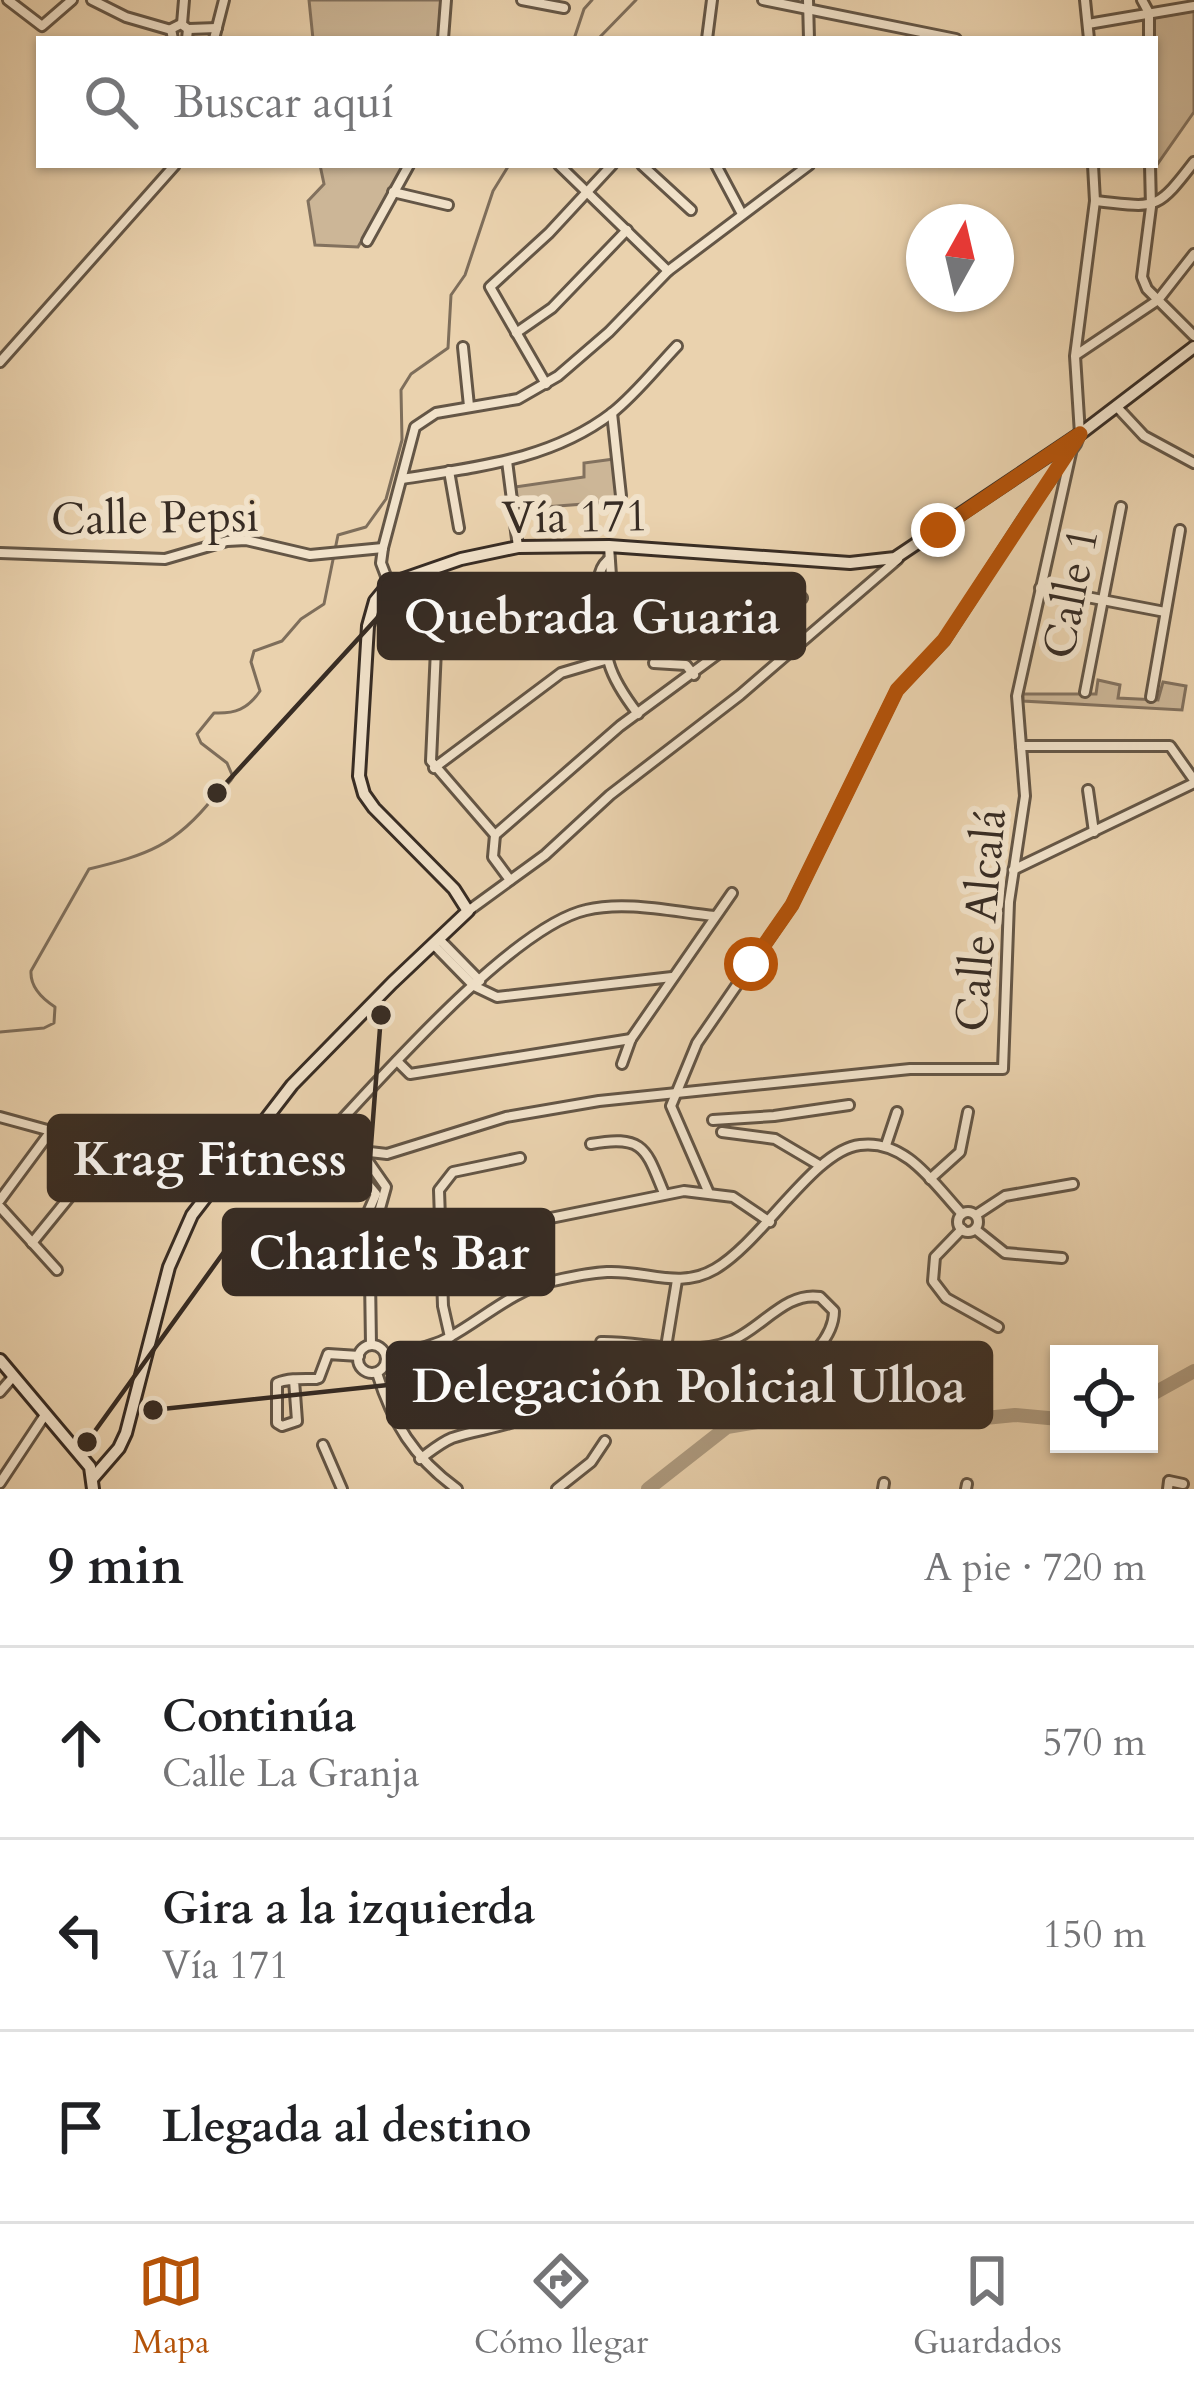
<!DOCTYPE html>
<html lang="es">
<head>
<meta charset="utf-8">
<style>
  body { margin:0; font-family:Cardo,serif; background:#f2f2f2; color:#202124 }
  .controls { position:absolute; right:36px; bottom:36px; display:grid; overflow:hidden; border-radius:0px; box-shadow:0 3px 9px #0004 }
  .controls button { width:108px; height:108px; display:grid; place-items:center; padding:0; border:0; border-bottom:3px solid #e0e0e0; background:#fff; color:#202124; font:60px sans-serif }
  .compass { position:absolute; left:906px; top:204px; width:108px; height:108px; border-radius:50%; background:#fff; box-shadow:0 3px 9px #0004; rotate:8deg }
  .stop { position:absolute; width:36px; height:36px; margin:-27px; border:9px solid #b45309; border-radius:50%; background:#fff }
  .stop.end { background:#b45309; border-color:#fff; box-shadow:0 3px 12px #0008 }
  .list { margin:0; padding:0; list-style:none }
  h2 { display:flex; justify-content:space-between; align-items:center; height:156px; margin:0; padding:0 48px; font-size:51px }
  h2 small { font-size:39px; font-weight:400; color:#757577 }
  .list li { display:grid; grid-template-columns:78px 1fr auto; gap:36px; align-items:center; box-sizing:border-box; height:192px; padding:0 48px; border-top:3px solid #e0e0e0 }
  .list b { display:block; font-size:45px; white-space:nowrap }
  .list p { margin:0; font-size:39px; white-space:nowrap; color:#757577 }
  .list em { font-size:39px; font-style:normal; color:#757577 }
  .icon { flex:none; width:66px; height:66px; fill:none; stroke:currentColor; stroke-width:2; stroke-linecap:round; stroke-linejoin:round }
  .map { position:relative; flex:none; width:1194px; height:1489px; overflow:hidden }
  .search { position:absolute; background:#fff; box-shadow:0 3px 9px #0004; left:36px; right:36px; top:36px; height:132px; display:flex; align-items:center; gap:30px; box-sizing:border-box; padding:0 42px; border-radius:0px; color:#757577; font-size:45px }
  .sheet { height:732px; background:#fff }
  nav { display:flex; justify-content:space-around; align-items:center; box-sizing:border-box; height:168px; border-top:3px solid #e0e0e0; background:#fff; font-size:33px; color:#757577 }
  nav a { display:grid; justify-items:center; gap:6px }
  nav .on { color:#b45309 }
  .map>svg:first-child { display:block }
  .green { fill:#ccb697; stroke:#82715e; stroke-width:3 }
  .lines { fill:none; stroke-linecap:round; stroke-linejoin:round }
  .stream { stroke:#7e6e5b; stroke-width:3 }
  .river { stroke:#ad9a7f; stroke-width:14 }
  .minor-casing { stroke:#645646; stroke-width:14 }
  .secondary-casing { stroke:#372c24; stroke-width:16 }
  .minor { stroke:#f1e2ca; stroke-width:8 }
  .secondary { stroke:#f1e2ca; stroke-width:10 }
  .route { stroke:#b45309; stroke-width:15 }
  .labels { text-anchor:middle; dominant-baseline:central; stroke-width:12; stroke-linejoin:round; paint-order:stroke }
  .street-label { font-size:45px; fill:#372c24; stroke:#f1e2ca }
  .leader { fill:none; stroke:#372c24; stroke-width:4.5 }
  .callout-dot { fill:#372c24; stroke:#f1e2ca; stroke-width:4.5 }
  .callout { fill:#372c24; stroke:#372c24; stroke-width:4.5 }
  .callout-label { font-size:48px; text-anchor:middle; font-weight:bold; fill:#fff }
</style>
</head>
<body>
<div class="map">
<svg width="1194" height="1489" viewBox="0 0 1194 1489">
  <rect width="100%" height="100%" fill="#ead2ae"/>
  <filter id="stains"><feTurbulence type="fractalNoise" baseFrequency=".00167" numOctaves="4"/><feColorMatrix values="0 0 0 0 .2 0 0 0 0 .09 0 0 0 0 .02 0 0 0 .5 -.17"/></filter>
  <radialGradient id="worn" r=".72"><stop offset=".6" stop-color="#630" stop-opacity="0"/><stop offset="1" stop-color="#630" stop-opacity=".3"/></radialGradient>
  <g class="green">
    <path d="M309 0H441L438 39H313Z"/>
    <path d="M1194 11V112L1154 169 1153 18Z"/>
    <path d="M320 165H405L358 247 315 245 308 201 324 184Z"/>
    <path d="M614 459 617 498 610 499V502L518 509 515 487 584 477V463Z"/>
    <path d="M1098 680 1120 685 1118 698 1158 700 1163 682 1186 686 1182 710 1023 701V694H1096Z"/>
  </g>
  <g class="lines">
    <g class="stream">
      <path d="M574 39 584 9 592 0"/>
      <path d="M598 39 636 0"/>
      <path d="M0 1032 44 1028 54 1023 55 1007C41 998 30 987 31 971L89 869C147 855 176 845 213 798 220 790 228 786 233 777L227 763 201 743 197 734 214 713C235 714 248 709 260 691L251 662 254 651 282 641 301 619 324 604 338 535 366 527 386 499 402 440 401 390 411 374 448 348 451 295 465 275 493 191 509 165"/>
    </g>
    <g class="river">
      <path d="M1149 1396 1194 1371"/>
      <path d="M648 1489 727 1427 776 1419 821 1389 846 1386 896 1391 930 1410 965 1420 1015 1415 1059 1419"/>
    </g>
    <defs>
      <g id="minor">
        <path d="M8 0 42 26 72 0"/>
        <path d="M92 0 126 17 171 30"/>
        <path d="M522 0 564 8"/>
        <path d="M763 0 956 39"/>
        <path d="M808 0 809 39"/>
        <path d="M1085 0 1089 39"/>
        <path d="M1142 0 1149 13V39"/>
        <path d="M182 24 184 0"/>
        <path d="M1088 24 1194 6"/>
        <path d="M189 29 217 28"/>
        <path d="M173 39 171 29 181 24 188 29 187 39"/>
        <path d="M214 39 224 0"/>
        <path d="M443 39 446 0"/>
        <path d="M707 39 712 0"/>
        <path d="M559 165 668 271"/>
        <path d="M642 165 691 210"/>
        <path d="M716 165 742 214"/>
        <path d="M1150 165 1151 207 1142 277 1147 289 1194 336"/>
        <path d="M393 192 448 205"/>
        <path d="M1095 201C1156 207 1155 213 1194 162"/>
        <path d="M367 241 409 165"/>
        <path d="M516 333 552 308 627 230"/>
        <path d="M463 347 469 406"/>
        <path d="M1076 355 1158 300 1194 254"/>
        <path d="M0 362 175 165"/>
        <path d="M546 384 490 287 549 233 612 165"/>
        <path d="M1117 407 1144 436 1194 463"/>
        <path d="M612 413 621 496"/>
        <path d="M507 461 518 547"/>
        <path d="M449 471 459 528"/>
        <path d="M402 479C476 467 551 460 612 413 636 394 656 368 677 346"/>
        <path d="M0 553 165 559 227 541 246 540 310 555 383 548"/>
        <path d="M608 560C597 570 596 587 605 598 605 654 602 667 638 714"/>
        <path d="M389 584 381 563 383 548 415 427 436 413 518 399 558 376 609 332 668 271 809 165"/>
        <path d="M1040 588 1165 612"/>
        <path d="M648 595 792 603 802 598"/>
        <path d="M605 598 612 591 609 546"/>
        <path d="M567 601C528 640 469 620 436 649L431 761 495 835 620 726 753 628 763 618 764 601"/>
        <path d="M654 663 686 665 694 675"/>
        <path d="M1085 692 1121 507"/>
        <path d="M1151 697 1180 530"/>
        <path d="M1021 746H1170L1194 780"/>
        <path d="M434 768 561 673 605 660"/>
        <path d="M1088 790 1094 832"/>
        <path d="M495 835 493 857 510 880"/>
        <path d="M1013 870 1194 783"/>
        <path d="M468 911 545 855 610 795 740 695 898 559"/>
        <path d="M439 939 480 981"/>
        <path d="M433 944 474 986 497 997 672 977"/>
        <path d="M397 1061 410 1074 631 1039"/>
        <path d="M622 1064 631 1039 732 893"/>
        <path d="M0 1117 51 1131 79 1176 80 1184 32 1243"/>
        <path d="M713 1120 774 1116 849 1105"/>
        <path d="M335 1127C387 1071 515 926 586 910 626 900 674 912 715 916"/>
        <path d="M258 1129 301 1144 387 1154 506 1117 599 1101 910 1069H1003L1009 902 1025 796 1017 696 1071 453"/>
        <path d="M722 1132 775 1139 819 1165"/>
        <path d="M591 1144C645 1134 646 1150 664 1193"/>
        <path d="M886 1145 897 1112"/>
        <path d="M341 1152 376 1194 369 1210 371 1345"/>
        <path d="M363 1154 386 1187 374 1230"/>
        <path d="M930 1179 960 1152 968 1112"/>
        <path d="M708 1191 671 1106 697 1043 792 905 897 690 944 641 1029 510 1076 444 1080 434 1075 356 1095 201 1093 165"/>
        <path d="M0 1200 51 1131"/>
        <path d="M0 1207 57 1270"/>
        <circle cx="968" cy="1222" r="10"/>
        <path d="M976 1215 1005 1196 1073 1184"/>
        <path d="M962 1229 935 1257 933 1281 946 1298 998 1327"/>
        <path d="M975 1229 1005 1253 1062 1258"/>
        <path d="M442 1240 684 1191 733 1197 770 1222"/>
        <path d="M450 1337 443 1306 439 1190 453 1172 520 1158"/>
        <path d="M601 1342C642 1341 691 1358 731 1341 761 1329 786 1291 820 1297L834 1311C834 1342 800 1366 777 1385"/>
        <circle cx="372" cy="1359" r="14"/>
        <path d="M666 1347 677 1280"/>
        <path d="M387 1357C406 1351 430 1348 448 1338 483 1319 513 1290 553 1281 570 1277 590 1273 607 1272 646 1270 679 1290 715 1269 763 1241 814 1150 860 1145 906 1139 934 1184 962 1214"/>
        <path d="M377 1373C392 1422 414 1458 457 1489"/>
        <path d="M294 1380 297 1421 282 1426 277 1423V1383C289 1378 303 1379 316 1379L319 1378 328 1354 359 1356"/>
        <path d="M0 1392 13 1377"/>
        <path d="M474 1402 481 1430"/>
        <path d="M323 1445 342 1489"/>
        <path d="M420 1459C431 1451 440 1443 452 1438 497 1422 565 1428 537 1360"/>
        <path d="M0 1483 45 1415"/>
        <path d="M557 1489 591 1462 605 1441"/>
        <path d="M883 1489 884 1483"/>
        <path d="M966 1489 967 1484"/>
        <path d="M1168 1489 1169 1481 1183 1484"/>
      </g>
      <g id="secondary">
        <path d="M0 1360 90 1467 93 1489"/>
        <path d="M93 1478 119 1448 126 1433 169 1267 192 1215 292 1085 392 983 468 911 454 889 374 808 364 794 359 776 368 626 375 601 389 584 461 559 518 547 609 546 850 563 895 558 1080 434 1194 347"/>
      </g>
    </defs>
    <use href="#minor" class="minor-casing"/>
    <use href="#secondary" class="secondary-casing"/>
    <use href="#minor" class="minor"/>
    <use href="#secondary" class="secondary"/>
  </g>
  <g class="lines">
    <path class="route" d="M751 964 792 905 897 690 944 640 1080 434 938 530"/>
  </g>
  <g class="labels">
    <g class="street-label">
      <text transform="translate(575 517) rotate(-1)">Vía 171</text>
      <text transform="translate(155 518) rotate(-1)">Calle Pepsi</text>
      <text transform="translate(1071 593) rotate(-79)">Calle 1</text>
      <text transform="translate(981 920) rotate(-85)">Calle Alcalá</text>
    </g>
  </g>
  <path class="leader" d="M217 793L379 616M381 1015L370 1158M87 1442L224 1252M153 1410L388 1385"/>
  <g class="callout-dot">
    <circle cx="217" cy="793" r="12"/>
    <circle cx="381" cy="1015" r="12"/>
    <circle cx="87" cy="1442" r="12"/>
    <circle cx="153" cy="1410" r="12"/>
  </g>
  <g class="callout">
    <rect x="379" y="574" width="425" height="84" rx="12"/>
    <rect x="49" y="1116" width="321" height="84" rx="12"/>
    <rect x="224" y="1210" width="329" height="84" rx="12"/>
    <rect x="388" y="1343" width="603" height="84" rx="12"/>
  </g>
  <g class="callout-label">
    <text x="592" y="633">Quebrada Guaria</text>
    <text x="210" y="1175">Krag Fitness</text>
    <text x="389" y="1269">Charlie's Bar</text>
    <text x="689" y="1402">Delegación Policial Ulloa</text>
  </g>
  <rect width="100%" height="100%" filter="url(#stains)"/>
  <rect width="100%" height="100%" fill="url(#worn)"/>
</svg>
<div class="controls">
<button><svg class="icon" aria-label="locate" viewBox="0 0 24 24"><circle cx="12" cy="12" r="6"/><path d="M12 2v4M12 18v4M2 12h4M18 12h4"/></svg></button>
</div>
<svg class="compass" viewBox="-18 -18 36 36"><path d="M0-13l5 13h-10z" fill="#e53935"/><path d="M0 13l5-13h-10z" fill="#757577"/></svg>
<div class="stop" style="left:751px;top:964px"></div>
<div class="stop end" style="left:938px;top:530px"></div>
<div class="search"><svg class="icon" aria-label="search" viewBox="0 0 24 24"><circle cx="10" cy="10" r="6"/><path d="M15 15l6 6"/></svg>Buscar aquí</div>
</div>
<section class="sheet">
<h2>9 min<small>A pie · 720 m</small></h2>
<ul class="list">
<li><svg class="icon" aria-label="ahead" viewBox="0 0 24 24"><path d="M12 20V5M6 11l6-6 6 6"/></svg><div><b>Continúa</b><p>Calle La Granja</p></div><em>570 m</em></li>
<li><svg class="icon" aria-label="left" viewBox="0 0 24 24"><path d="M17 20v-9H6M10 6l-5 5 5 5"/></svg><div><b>Gira a la izquierda</b><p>Vía 171</p></div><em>150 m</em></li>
<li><svg class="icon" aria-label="arrive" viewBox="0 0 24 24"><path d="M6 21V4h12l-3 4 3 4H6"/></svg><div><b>Llegada al destino</b></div></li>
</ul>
</section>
<nav>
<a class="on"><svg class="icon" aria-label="map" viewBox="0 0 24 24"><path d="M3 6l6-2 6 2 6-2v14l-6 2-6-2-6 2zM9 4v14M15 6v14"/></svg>Mapa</a>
<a><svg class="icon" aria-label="directions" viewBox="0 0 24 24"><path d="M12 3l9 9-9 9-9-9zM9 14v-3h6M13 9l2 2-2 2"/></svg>Cómo llegar</a>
<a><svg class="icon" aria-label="saved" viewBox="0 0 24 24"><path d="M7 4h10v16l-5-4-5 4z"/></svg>Guardados</a>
</nav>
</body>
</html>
